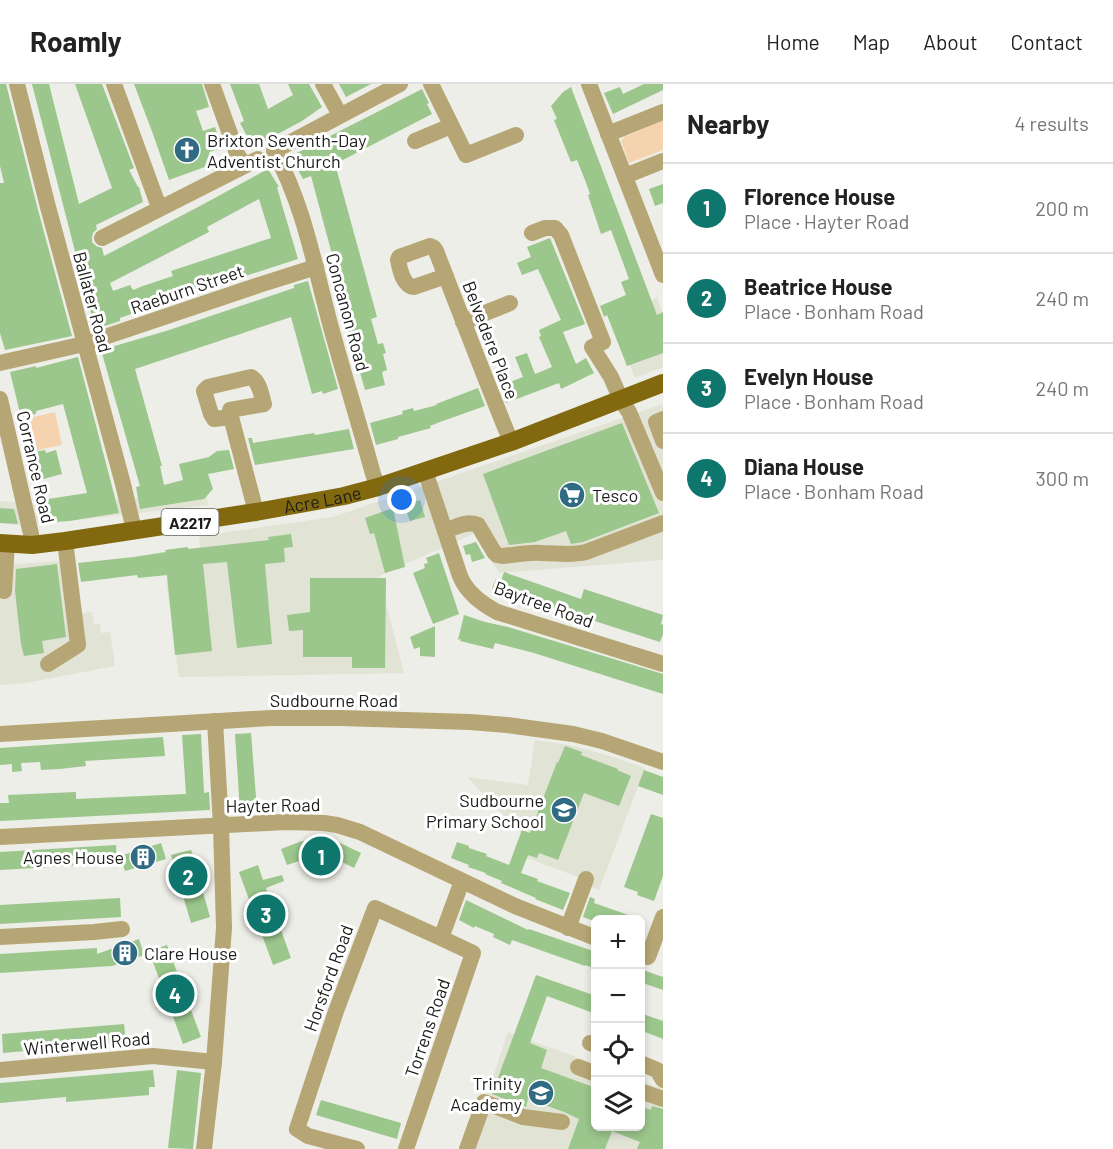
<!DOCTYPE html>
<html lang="en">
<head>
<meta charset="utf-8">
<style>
  body { margin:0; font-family:Barlow,sans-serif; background:#f2f2f2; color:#222 }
  .controls { position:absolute; right:18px; bottom:18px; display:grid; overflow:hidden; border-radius:9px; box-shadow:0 3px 9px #0003 }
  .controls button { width:54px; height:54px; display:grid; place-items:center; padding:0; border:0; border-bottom:2px solid #e0e0e0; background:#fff; color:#222; font:30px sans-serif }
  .you { position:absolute; left:402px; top:416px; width:21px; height:21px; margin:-15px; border:4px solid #fff; border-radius:50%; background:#1a73e8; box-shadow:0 0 0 9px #1a73e833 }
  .badge { display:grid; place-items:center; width:39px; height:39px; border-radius:50%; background:#0f766e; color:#fff; font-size:20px; font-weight:700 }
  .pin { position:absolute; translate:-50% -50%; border:3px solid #fff; box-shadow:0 2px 6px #0006 }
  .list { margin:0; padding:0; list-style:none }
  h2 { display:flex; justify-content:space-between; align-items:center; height:78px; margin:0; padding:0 24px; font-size:26px }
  h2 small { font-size:20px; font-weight:400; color:#767676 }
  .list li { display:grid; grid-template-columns:39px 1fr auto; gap:18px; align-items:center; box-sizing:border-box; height:90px; padding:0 24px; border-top:2px solid #e0e0e0 }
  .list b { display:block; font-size:22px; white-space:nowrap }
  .list p { margin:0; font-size:20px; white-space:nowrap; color:#767676 }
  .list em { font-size:20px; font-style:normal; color:#767676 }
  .icon { flex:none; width:33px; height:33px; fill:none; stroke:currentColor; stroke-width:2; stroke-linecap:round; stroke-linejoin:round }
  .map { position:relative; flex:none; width:663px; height:1065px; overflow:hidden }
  header { display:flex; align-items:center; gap:36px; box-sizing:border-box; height:84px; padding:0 30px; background:#fff; border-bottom:2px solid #e0e0e0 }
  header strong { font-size:28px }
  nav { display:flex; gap:33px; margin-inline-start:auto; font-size:21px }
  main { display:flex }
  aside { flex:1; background:#fff }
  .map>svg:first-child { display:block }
  .built { fill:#e1e3d5 }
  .green { fill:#f5d3ae }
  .building { fill:#9bc68c; fill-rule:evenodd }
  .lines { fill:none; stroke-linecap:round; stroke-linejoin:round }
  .minor { stroke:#b6a675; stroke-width:16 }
  .major { stroke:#82690f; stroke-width:18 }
  .labels { text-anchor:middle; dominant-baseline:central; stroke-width:6; stroke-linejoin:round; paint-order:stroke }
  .shield { fill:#fff; stroke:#60615f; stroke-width:1.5 }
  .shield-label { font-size:16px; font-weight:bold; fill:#1c1d1a }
  .poi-label { font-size:18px; fill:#1c1d1a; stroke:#fff; text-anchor:start }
  .street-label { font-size:18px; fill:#1c1d1a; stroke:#fff }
</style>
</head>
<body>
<header>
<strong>Roamly</strong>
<nav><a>Home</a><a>Map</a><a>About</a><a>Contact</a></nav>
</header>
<main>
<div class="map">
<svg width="663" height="1065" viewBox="0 0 663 1065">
  <rect width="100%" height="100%" fill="#edeee7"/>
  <g class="built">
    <path d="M657 213 663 230V283L635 294 610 226 603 221 618 215 624 231Z"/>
    <path d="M663 320V476L499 489 475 449 379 492 404 589 179 593 166 496 203 491 199 452 333 433Z"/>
    <path d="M206 404 208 421 69 437 18 441 0 439V417L49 421 138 414Z"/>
    <path d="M72 476 82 529 92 528 94 540H100L101 549 110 548 115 582 26 599 0 601V478L17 480Z"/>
    <path d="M535 656 575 662 613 673 645 684 599 806 589 802 581 794 513 769 521 749 467 693 528 701Z"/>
    <path d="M508 948 595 980 596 1042H640L641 997 663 1005V1065H464L486 1014Z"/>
  </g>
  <g class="green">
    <path d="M663 36V66L629 79 621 57 624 53Z"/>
    <path d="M55 328 62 361 28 368 21 336Z"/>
  </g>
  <g class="building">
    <path d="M0 0H6L38 126 72 252 5 266 0 249V99H4L0 82Z"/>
    <path d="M32 0H49L79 120 112 104 75 0H102L134 84 129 86 138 103H139L143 118 96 141 97 145 93 149 92 153V158L96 162 102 164 104 172 200 122 268 85 279 103H277L282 121 298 175 150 223 120 234V237L95 245ZM259 115 271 154 171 187 173 192 143 202 133 206 130 201 113 207 110 199 209 148 207 143Z"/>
    <path d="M134 0H202L209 23 196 27 203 47 215 43 222 64 209 68 213 80 169 96 153 50Z"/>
    <path d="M230 0H259L268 25 293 11 288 0H309L322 23 302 37 253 63 240 39 244 37Z"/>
    <path d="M339 0H371L346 13Z"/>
    <path d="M644 0H663V6L613 30 604 9 620 3 623 10Z"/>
    <path d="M571 3 657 231 663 228V269L627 282 607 231 604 233 600 222 626 211 621 198 629 195 611 146 601 150 588 111 590 110 585 96 577 76 571 78 554 36 557 35 551 22 563 8Z"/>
    <path d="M422 5 429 19 427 20 432 30 335 80 377 233 371 235 378 260 383 259 386 269 383 270 387 286 382 288 385 301 365 306 348 246 352 245 311 92 303 95 298 86 296 87 289 73Z"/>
    <path d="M663 100V119L655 122 649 105Z"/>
    <path d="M550 154 585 240 563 248 576 280 586 274 594 289 561 305 559 299 506 319 500 302 523 293 515 273 527 269 535 290 552 283 539 253 541 252 539 246 561 236 538 185 522 191 517 179 531 173 527 163Z"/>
    <path d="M308 197 338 305 323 310 322 307 312 310 291 233 135 285 162 382H160L164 401 183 396 179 380 209 373 217 367 229 366 234 385 208 390 213 405 204 415 140 425 136 403 140 402 101 266 166 247 294 204V201Z"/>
    <path d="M78 273 119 429 69 437 40 439 35 417 87 409 63 320 36 327V330L21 333 10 288 36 282V284Z"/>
    <path d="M478 304 485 322 440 338 430 342 431 344 398 353V355L376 361 370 339 403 330 402 327 413 324 414 327 437 321 436 320Z"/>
    <path d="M622 339 659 429 583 458 571 460 566 447 535 458 509 461 483 390Z"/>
    <path d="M349 345 354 365 255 381 248 354H252L253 359 314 349 315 351Z"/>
    <path d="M45 366 46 369 56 366 62 390 36 397 30 369Z"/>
    <path d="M420 416 425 433 410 437 404 421Z"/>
    <path d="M0 424 14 425 18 440 0 439Z"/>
    <path d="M393 424 405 483 385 489 374 449 370 450 365 434Z"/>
    <path d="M291 450 293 463 284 464 285 478 265 480 272 560 237 564 227 478 203 480 212 567 175 571 167 491 138 494 137 491 81 498 78 479 134 473 166 468 165 466 188 463V465L269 456 268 453Z"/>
    <path d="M476 458 485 474 472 478 470 470 466 471 463 462Z"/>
    <path d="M439 469 459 530 433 540 413 489 425 484 424 480 428 479 426 474Z"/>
    <path d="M57 480 66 553 42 557 44 569 24 572 21 560 15 507 16 485Z"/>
    <path d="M504 488 581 515 584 505 663 531 661 540 663 541V550L660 558 492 504 496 495 501 497Z"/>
    <path d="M310 494H386L385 584H352V573H303V546L289 547 287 531 310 528Z"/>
    <path d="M464 531 485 538 508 543 663 590V610L534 569 495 559 493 565 460 557 461 555 458 556Z"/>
    <path d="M435 542V573L420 572V563L414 565 410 553Z"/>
    <path d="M251 649 257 726 240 727 235 650Z"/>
    <path d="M201 650 204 709 209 708 210 726 0 737V719H9L8 711 76 708V715L186 710 182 651Z"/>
    <path d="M163 653 165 672 85 677 86 682 60 685 41 686 40 678 21 679 22 687 12 688V680L0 681V664Z"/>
    <path d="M565 662 582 668 581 671 618 685 617 686 631 692 619 722 584 709 558 776 539 769 537 774 528 771 521 789 538 795 537 797 570 809 563 826 535 815 536 814 501 799 502 797 485 790 486 789 468 783 469 781 451 774 457 758 469 762V764L487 770 486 772 509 781 522 746 530 749 557 678 558 679Z"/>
    <path d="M644 686 663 693V711L638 702Z"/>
    <path d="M651 730 663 734V792L654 817 637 811 638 808 624 803Z"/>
    <path d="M302 757 336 759V757L361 769 354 784 338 776 305 775 287 781 281 765Z"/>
    <path d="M161 759 166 775 125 787 120 772Z"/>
    <path d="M116 761 117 779 0 786V768Z"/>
    <path d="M191 766 210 833 191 839 171 771Z"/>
    <path d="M258 781 263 796 282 791 284 797 266 804 291 874 273 881 239 788Z"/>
    <path d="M590 813 595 815 594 819 637 834V836H591L583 833Z"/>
    <path d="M120 814 121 833 0 840V821Z"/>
    <path d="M466 816 528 846 529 845 596 868V885L585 881V882L512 856 510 861 493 853 494 850 475 842 474 844 459 836Z"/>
    <path d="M139 855 144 871 112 882 0 889V870L97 864V870Z"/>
    <path d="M167 861 201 953 183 960 149 867Z"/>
    <path d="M640 885 663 893V906L640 898Z"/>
    <path d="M536 891 596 912V930L547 912 530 959 547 966 541 984 596 1004V1042H640V1022L651 1026 652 1022 663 1025V1065H637L640 1058 612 1047 605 1065H568L579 1035 564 1028 528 1015 526 1023 492 1010Z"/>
    <path d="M640 929 663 937V955L640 946Z"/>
    <path d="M124 940 126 958 3 969 2 950Z"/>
    <path d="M153 986 155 1003H149V1011L66 1018V1013L0 1019V999Z"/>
    <path d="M177 986 201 989 193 1065 168 1064Z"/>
    <path d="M321 1016 401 1039 397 1055 316 1031Z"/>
  </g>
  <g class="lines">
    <g class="minor">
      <path d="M17 0 48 123 123 400 134 446"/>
      <path d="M114 0 156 115 160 124"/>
      <path d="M212 0 238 72 245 81"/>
      <path d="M323 0 340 31"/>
      <path d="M431 0 466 71 516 51"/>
      <path d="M589 0 663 191"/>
      <path d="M608 50 663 28"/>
      <path d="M415 57 451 42"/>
      <path d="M625 92 663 77"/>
      <path d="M532 149 545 144H555L561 151 603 258 592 263 611 293 621 316 629 328 663 409"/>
      <path d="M102 154 258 75"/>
      <path d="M446 192 414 203C403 202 400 186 398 176L399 173 430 162 434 164 436 167C461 231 485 295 511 358"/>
      <path d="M463 238 510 219"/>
      <path d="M0 279 84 260 262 200 316 183"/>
      <path d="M251 293C260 298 261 310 264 320L230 326 231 333 214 335 211 330 204 307 208 303Z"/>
      <path d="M0 315 31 450 32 461"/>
      <path d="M231 333 256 428"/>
      <path d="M663 335 656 338 663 357"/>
      <path d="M425 387 460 492C467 509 481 519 497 528L663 580"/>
      <path d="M378 403 373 390C359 339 343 288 329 236 314 179 303 119 274 67L400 0"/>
      <path d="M445 447C455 443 468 436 478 441L494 468 497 471 502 472C515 471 528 468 542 469 558 469 570 472 586 468L663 439"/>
      <path d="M4 507 7 459"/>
      <path d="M48 580 78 561 65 457"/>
      <path d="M0 650 271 634H340L470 638 507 641 573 650 602 657 663 678"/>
      <path d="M0 753 285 738 324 739 337 741 360 748 515 822 596 854"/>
      <path d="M568 844 586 795"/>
      <path d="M0 853 94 848 122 845"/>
      <path d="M648 873 663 833"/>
      <path d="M590 959 596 961"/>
      <path d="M640 979 657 986 663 996"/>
      <path d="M578 983 596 990"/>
      <path d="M0 986 153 972 214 978"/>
      <path d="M640 1007 663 1015"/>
      <path d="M204 1065 214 978 224 844 221 742 215 637"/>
      <path d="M357 1065 308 1052 297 1045 336 927 375 824 441 854 462 797"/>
      <path d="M406 1065 473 869 441 854"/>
      <path d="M467 1065 484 1018 523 1033 562 1038"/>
    </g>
    <path class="major" id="s1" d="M0 459 32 461 65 457 256 428 344 412 378 403 511 358 663 299"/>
  </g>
  <defs>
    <symbol id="church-disc" viewBox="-11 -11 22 22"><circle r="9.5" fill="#306a83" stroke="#fff"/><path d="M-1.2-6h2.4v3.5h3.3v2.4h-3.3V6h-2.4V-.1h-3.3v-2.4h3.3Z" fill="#fff"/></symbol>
    <symbol id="supermarket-disc" viewBox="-11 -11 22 22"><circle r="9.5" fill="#306a83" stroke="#fff"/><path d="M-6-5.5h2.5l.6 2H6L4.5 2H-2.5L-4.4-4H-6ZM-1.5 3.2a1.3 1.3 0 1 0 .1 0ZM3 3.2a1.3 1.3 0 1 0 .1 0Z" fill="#fff"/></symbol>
    <symbol id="school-disc" viewBox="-11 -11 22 22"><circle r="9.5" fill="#306a83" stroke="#fff"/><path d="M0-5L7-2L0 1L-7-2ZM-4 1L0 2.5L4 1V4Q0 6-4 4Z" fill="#fff"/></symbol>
    <symbol id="building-disc" viewBox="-11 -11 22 22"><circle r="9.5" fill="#306a83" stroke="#fff"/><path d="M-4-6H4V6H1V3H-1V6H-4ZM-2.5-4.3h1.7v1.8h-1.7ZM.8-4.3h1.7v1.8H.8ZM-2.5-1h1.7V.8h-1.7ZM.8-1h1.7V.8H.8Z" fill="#fff"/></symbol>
  </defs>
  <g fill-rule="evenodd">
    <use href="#church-disc" x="172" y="51" width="30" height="30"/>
    <use href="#supermarket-disc" x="557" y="396" width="30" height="30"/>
    <use href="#school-disc" x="549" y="711" width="30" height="30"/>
    <use href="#building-disc" x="128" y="758" width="30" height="30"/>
    <use href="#building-disc" x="110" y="854" width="30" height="30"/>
    <use href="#school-disc" x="526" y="994" width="30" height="30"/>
  </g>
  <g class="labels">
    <rect class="shield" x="161.5" y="425" width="57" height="26" rx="4.5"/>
    <g class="shield-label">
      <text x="190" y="438">A2217</text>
    </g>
    <g class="poi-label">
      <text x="207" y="56">Brixton Seventh-Day<tspan x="207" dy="21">Adventist Church</tspan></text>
      <text x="592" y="411">Tesco</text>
      <text x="544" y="716" text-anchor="end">Sudbourne<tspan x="544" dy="21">Primary School</tspan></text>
      <text x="124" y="773" text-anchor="end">Agnes House</text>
      <text x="144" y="869">Clare House</text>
      <text x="522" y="999" text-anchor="end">Trinity<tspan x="522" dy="21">Academy</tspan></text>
    </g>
    <g class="street-label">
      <text transform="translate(187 205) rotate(-19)">Raeburn Street</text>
      <text transform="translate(93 218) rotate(75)">Ballater Road</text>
      <text transform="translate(348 228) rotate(75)">Concanon Road</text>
      <text transform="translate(491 256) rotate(69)">Belvedere Place</text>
      <text transform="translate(36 383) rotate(77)">Corrance Road</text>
      <text stroke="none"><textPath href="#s1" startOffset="326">Acre Lane</textPath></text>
      <text transform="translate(544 520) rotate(20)">Baytree Road</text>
      <text x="334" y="616">Sudbourne Road</text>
      <text transform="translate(273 721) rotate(-1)">Hayter Road</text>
      <text transform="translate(328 894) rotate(-70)">Horsford Road</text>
      <text transform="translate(427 944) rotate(-71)">Torrens Road</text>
      <text transform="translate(87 959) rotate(-5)">Winterwell Road</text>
    </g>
  </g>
</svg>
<div class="controls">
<button>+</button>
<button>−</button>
<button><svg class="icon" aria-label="locate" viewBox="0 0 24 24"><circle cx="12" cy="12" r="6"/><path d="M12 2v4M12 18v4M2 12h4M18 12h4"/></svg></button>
<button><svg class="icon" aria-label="layers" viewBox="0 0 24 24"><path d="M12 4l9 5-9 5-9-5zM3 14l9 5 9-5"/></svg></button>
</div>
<div class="you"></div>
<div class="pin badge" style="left:321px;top:772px">1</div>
<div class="pin badge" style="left:188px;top:792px">2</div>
<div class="pin badge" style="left:266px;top:830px">3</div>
<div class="pin badge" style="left:175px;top:910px">4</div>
</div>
<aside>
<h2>Nearby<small>4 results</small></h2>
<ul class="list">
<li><span class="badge">1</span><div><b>Florence House</b><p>Place · Hayter Road</p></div><em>200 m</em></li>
<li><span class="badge">2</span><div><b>Beatrice House</b><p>Place · Bonham Road</p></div><em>240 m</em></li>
<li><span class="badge">3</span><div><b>Evelyn House</b><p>Place · Bonham Road</p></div><em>240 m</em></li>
<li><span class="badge">4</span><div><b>Diana House</b><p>Place · Bonham Road</p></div><em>300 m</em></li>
</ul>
</aside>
</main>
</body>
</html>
